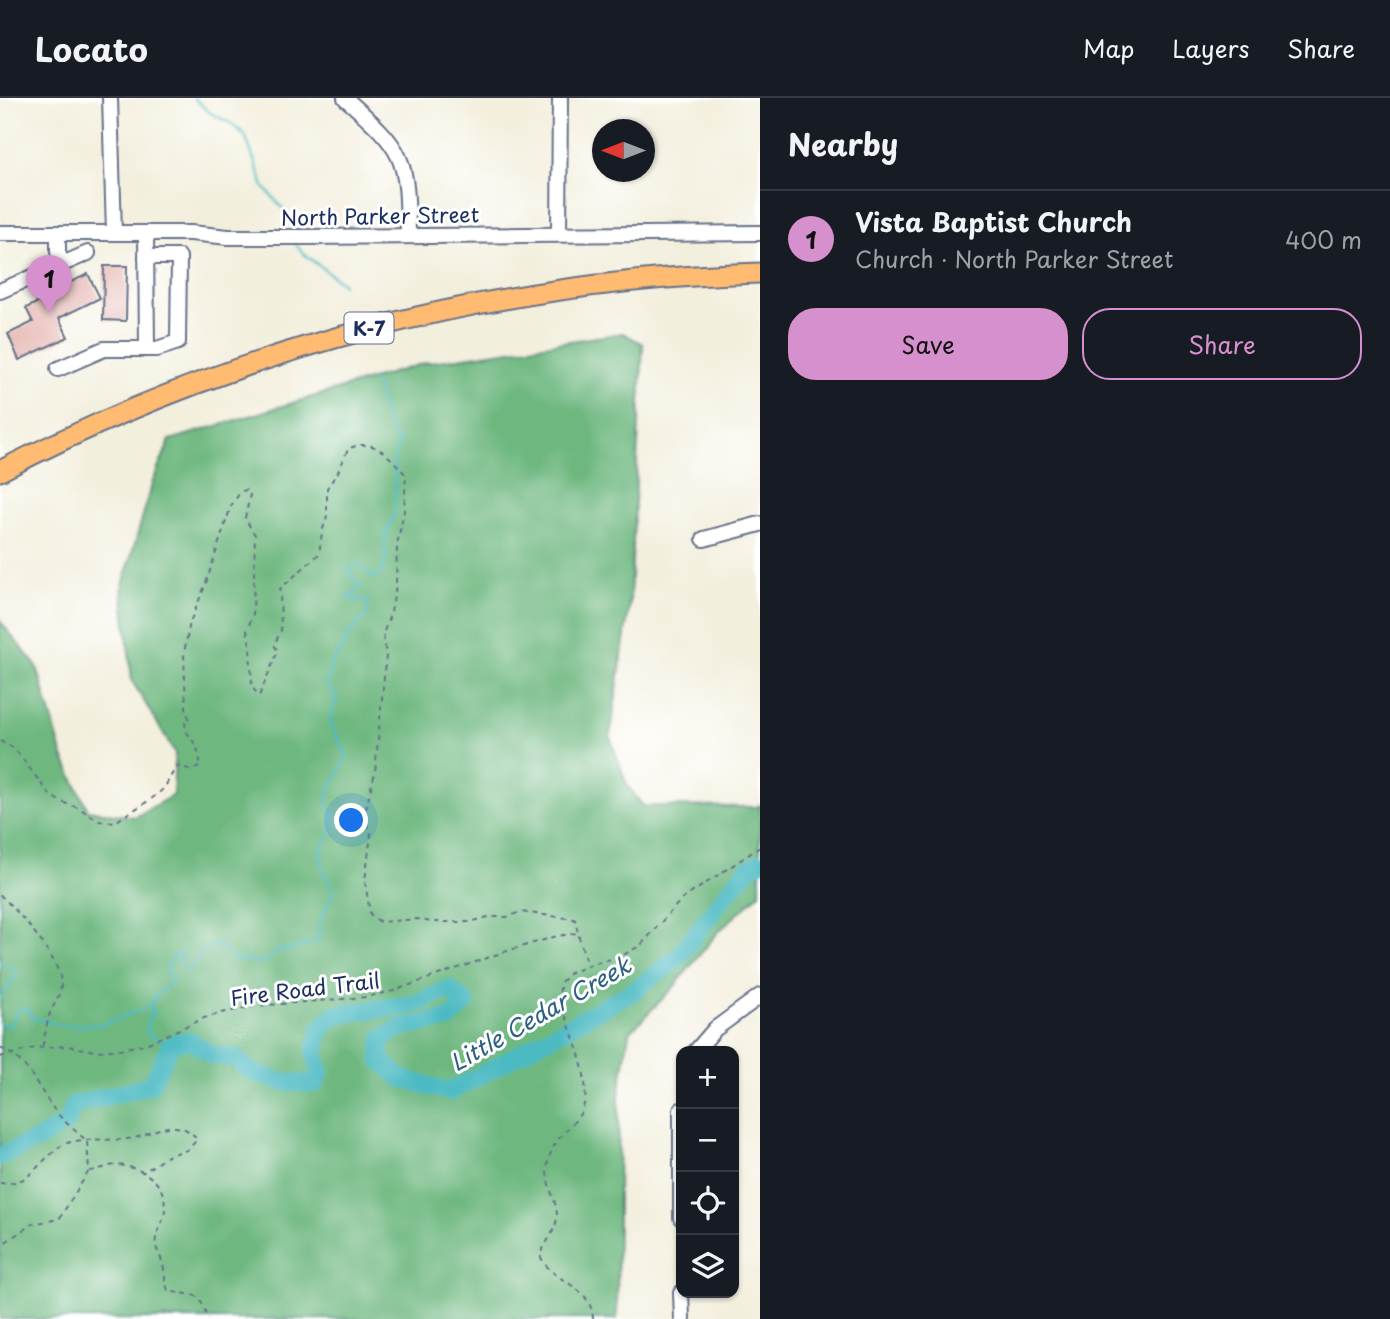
<!DOCTYPE html>
<html lang="en">
<head>
<meta charset="utf-8">
<style>
  body { margin:0; font-family:"Playpen Sans",sans-serif; background:#242831; color:#f1f3f6 }
  .controls { position:absolute; right:21px; bottom:21px; display:grid; overflow:hidden; border-radius:14px; box-shadow:0 2px 5px #0004 }
  .controls button { width:63px; height:63px; display:grid; place-items:center; padding:0; border:0; border-bottom:2px solid #363941; background:#171b24; color:#f1f3f6; font:35px sans-serif }
  .compass { position:absolute; left:592px; top:21px; width:63px; height:63px; border-radius:50%; background:#171b24; box-shadow:0 2px 5px #0004; rotate:270deg }
  .you { position:absolute; left:352px; top:723px; width:24px; height:24px; margin:-18px; border:5px solid #fff; border-radius:50%; background:#1a73e8; box-shadow:0 0 0 10px #1a73e833 }
  .badge { display:grid; place-items:center; width:46px; height:46px; border-radius:50%; background:#d690ce; color:#111; font-size:23px; font-weight:700 }
  .pin { position:absolute; translate:-50% -58px; filter:drop-shadow(0 2px 4px #0008) }
  .pin::after { content:''; position:absolute; top:37px; width:24px; height:21px; background:inherit; clip-path:polygon(0 0,100% 0,50% 100%) }
  .list { margin:0; padding:0; list-style:none }
  h2 { display:flex; justify-content:space-between; align-items:center; height:91px; margin:0; padding:0 28px; font-size:30px }
  h2 small { font-size:23px; font-weight:400; color:#9ea1a6 }
  .list li { display:grid; grid-template-columns:46px 1fr auto; gap:21px; align-items:center; box-sizing:border-box; height:98px; padding:0 28px; border-top:2px solid #363941 }
  .list b { display:block; font-size:26px; white-space:nowrap }
  .list p { margin:0; font-size:23px; white-space:nowrap; color:#9ea1a6 }
  .list em { font-size:23px; font-style:normal; color:#9ea1a6 }
  .actions { display:flex; gap:14px; padding:21px 28px }
  .actions a { flex:1; padding:16px 0; border:2px solid #d690ce; border-radius:28px; text-align:center; font-size:24px; color:#d690ce }
  .actions .main { background:#d690ce; color:#111 }
  .icon { flex:none; width:38px; height:38px; fill:none; stroke:currentColor; stroke-width:2; stroke-linecap:round; stroke-linejoin:round }
  .map { position:relative; flex:none; width:760px; height:1221px; overflow:hidden }
  header { display:flex; align-items:center; gap:42px; box-sizing:border-box; height:98px; padding:0 35px; background:#171b24; border-bottom:2px solid #363941 }
  header strong { font-size:33px }
  nav { display:flex; gap:38px; margin-inline-start:auto; font-size:24px }
  main { display:flex }
  aside { flex:1; background:#171b24 }
  .map>svg:first-child { display:block }
  .forest { fill:#6eb880; stroke:#44746f; stroke-width:2 }
  .lines { fill:none; stroke-linecap:round; stroke-linejoin:round }
  .stream { stroke:#4bbac2; stroke-width:2.5 }
  .river { stroke:#4bbac2; stroke-width:18 }
  .building { fill:#e2aba6 }
  .minor-casing { stroke:#67728a; stroke-width:18 }
  .highway-casing { stroke:#67728a; stroke-width:23 }
  .path { stroke:#67728a; stroke-width:2; stroke-dasharray:5 5; stroke-linecap:butt }
  .minor { stroke:#fff; stroke-width:14 }
  .highway { stroke:#ffbb71; stroke-width:19 }
  .labels { text-anchor:middle; dominant-baseline:central; stroke-width:6; stroke-linejoin:round; paint-order:stroke }
  .shield { fill:#fff; stroke:#5f6d8e; stroke-width:2 }
  .shield-label { font-size:19px; font-weight:bold; fill:#1b2f5e }
  .street-label { font-size:21px; fill:#1b2f5e; stroke:#fff }
  .water-label { font-size:23px; font-style:italic; fill:#2c6081; stroke:#fff }
</style>
</head>
<body>
<header>
<strong>Locato</strong>
<nav><a>Map</a><a>Layers</a><a>Share</a></nav>
</header>
<main>
<div class="map">
<svg width="760" height="1221" viewBox="0 0 760 1221">
  <rect width="100%" height="100%" fill="#fff"/>
  <filter id="ink" filterUnits="userSpaceOnUse"><feTurbulence type="fractalNoise" baseFrequency=".0143" numOctaves="2"/><feDisplacementMap in="SourceGraphic" scale="14" xChannelSelector="R" yChannelSelector="G"/><feConvolveMatrix kernelMatrix="1 2 1 2 8 2 1 2 1" color-interpolation-filters="sRGB"/></filter>
  <filter id="wash" filterUnits="userSpaceOnUse"><feTurbulence type="fractalNoise" baseFrequency=".00686" numOctaves="4" result="noise"/><feDisplacementMap in="SourceGraphic" scale="28" xChannelSelector="R" yChannelSelector="G"/><feGaussianBlur stdDeviation="1.57" result="paint"/><feColorMatrix in="noise" values="0 0 0 0 0 0 0 0 0 0 0 0 0 0 0 0 0 1.4 0 .05"/><feComposite in="paint" operator="in"/></filter>
  <g filter="url(#wash)">
    <rect width="100%" height="100%" fill="#f3efdd"/>
    <path class="forest" d="M623 235 643 246 630 503 610 639 627 687 643 708 756 709 760 707V795L718 834 673 890 629 935 619 998 617 1221H0V523L37 569 63 659 88 712 135 719 173 697 175 655 132 583 122 490 153 383 170 342 425 265Z"/>
    <g class="lines">
      <g class="stream">
        <path d="M194 0 209 14 232 26 245 37 264 89 291 120 295 131"/>
        <path d="M296 147 304 156 343 186"/>
        <path d="M0 863 18 876 0 900"/>
        <path d="M0 925 6 928 13 926 15 916 20 910 27 911 33 920 61 927H101L147 909 154 915"/>
        <path d="M170 948 147 935 148 921 154 915 151 904 157 896 171 886 172 882 166 873 174 857 182 856 181 864 185 872 190 873C197 861 203 846 220 847L233 861 264 865 279 852H289L319 843V825L332 797 333 789 323 773 321 751 329 738 332 728 333 716 327 705 328 695 347 659C338 631 322 634 337 600L326 587C331 579 329 573 332 564 334 561 345 545 348 540L347 537 366 518 368 504 360 501 353 502 347 498 356 495 361 489 349 476 350 469 361 467 373 480 382 474 386 459 385 437 395 415V376L393 364 399 344 390 332 375 284"/>
      </g>
      <path class="river" d="M0 1058 41 1040 66 1025 74 1007 151 987 170 948 179 943H191L212 957 236 960 251 974 282 984 315 986 320 975 315 953 321 930 334 917 415 906 449 891 466 905 449 921 401 929 382 940 380 961 400 980 450 994 635 892 678 859 730 791 748 771 760 764"/>
    </g>
    <g id="blocks">
      <g class="building">
        <path d="M104 168H127L126 223 103 222Z"/>
        <path d="M88 176 100 200 59 220 68 239 19 262 8 236 33 224 26 210 49 199 47 195Z"/>
      </g>
    </g>
  </g>
  <g filter="url(#ink)">
    <use href="#blocks" fill-opacity="0" stroke="#67728a" stroke-width="2"/>
    <g class="lines">
      <defs>
        <g id="minor">
          <path d="M110 0 114 135"/>
          <path d="M345 0C405 53 407 58 408 138"/>
          <path d="M0 135H191L228 139H305L760 135"/>
          <path d="M58 135V154L62 166"/>
          <path d="M559 135 560 0"/>
          <path d="M146 136 147 250"/>
          <path d="M0 193 88 155"/>
          <path d="M58 271 104 251H157L178 244 179 159H146"/>
          <path d="M704 441 760 426"/>
          <path d="M696 953 715 931 760 898"/>
          <path d="M681 1012V1120"/>
          <path d="M681 1195 682 1221"/>
        </g>
        <path id="highway" d="M0 373C235 251 495 182 760 175"/>
      </defs>
      <use href="#minor" class="minor-casing"/>
      <use href="#highway" class="highway-casing"/>
      <g class="path">
        <path d="M0 643 15 651 49 696 59 703 79 710 99 723 116 724C131 712 149 705 163 691 169 684 171 675 178 668L192 672 201 668 197 649 186 633 185 624 189 621 186 610 184 555 190 524 205 488 231 408 241 393 247 392 250 397 245 420 255 437 253 516 247 533 250 547 252 589 259 598 278 553 274 547 281 533 280 491 319 456 322 434 327 418V390L338 374 348 351C374 338 390 359 406 377L404 413 397 447 396 488 391 514 383 536 386 558 375 674 364 719 371 736 365 783 370 816 380 824 418 821 430 824H470L488 819H507L520 814 575 821 578 835"/>
        <path d="M0 797C18 813 62 862 61 887 61 898 52 908 49 918 46 928 45 939 42 950"/>
        <path d="M0 950C26 960 36 986 51 1007 60 1021 75 1032 87 1043L89 1073 59 1121 32 1126 7 1143 0 1146"/>
        <path d="M0 959 35 950 68 948 95 953 115 952 146 946 204 920 222 915 256 908 366 899 393 893 507 853 557 838 578 835 587 868"/>
        <path d="M90 1073C99 1072 109 1067 117 1067 142 1069 165 1083 165 1109 165 1124 158 1128 156 1140 154 1150 160 1156 163 1166 165 1174 164 1182 168 1192 179 1197 189 1194 200 1200L208 1221"/>
        <path d="M0 1085C29 1087 33 1070 54 1054 58 1051 62 1046 67 1045 90 1038 115 1045 138 1039 150 1035 161 1028 175 1029 185 1030 192 1033 197 1042L187 1052 169 1057 142 1075"/>
        <path d="M593 1221C591 1184 552 1187 540 1157 545 1145 557 1131 557 1118 557 1099 542 1085 549 1060 556 1037 569 1033 580 1016 598 986 567 929 559 897L561 884 570 875 595 865 619 859 640 848 681 802 760 749"/>
      </g>
      <use href="#minor" class="minor"/>
      <use href="#highway" class="highway"/>
    </g>
  </g>
  <g class="labels">
    <rect class="shield" x="344.5" y="214.5" width="49" height="31" rx="5"/>
    <g class="shield-label">
      <text x="369" y="230">K-7</text>
    </g>
    <g class="street-label">
      <text transform="translate(380 117) rotate(-1)">North Parker Street</text>
      <text transform="translate(305 890) rotate(-7)">Fire Road Trail</text>
    </g>
    <g class="water-label">
      <text transform="translate(540 915) rotate(-30)">Little Cedar Creek</text>
    </g>
  </g>
</svg>
<div class="controls">
<button>+</button>
<button>−</button>
<button><svg class="icon" aria-label="locate" viewBox="0 0 24 24"><circle cx="12" cy="12" r="6"/><path d="M12 2v4M12 18v4M2 12h4M18 12h4"/></svg></button>
<button><svg class="icon" aria-label="layers" viewBox="0 0 24 24"><path d="M12 4l9 5-9 5-9-5zM3 14l9 5 9-5"/></svg></button>
</div>
<svg class="compass" viewBox="-18 -18 36 36"><path d="M0-13l5 13h-10z" fill="#e53935"/><path d="M0 13l5-13h-10z" fill="#9ea1a6"/></svg>
<div class="you"></div>
<div class="pin badge" style="left:49px;top:215px">1</div>
</div>
<aside>
<h2>Nearby<small></small></h2>
<ul class="list">
<li><span class="badge">1</span><div><b>Vista Baptist Church</b><p>Church · North Parker Street</p></div><em>400 m</em></li>
</ul>
<div class="actions"><a class="main">Save</a><a>Share</a></div>
</aside>
</main>
</body>
</html>
